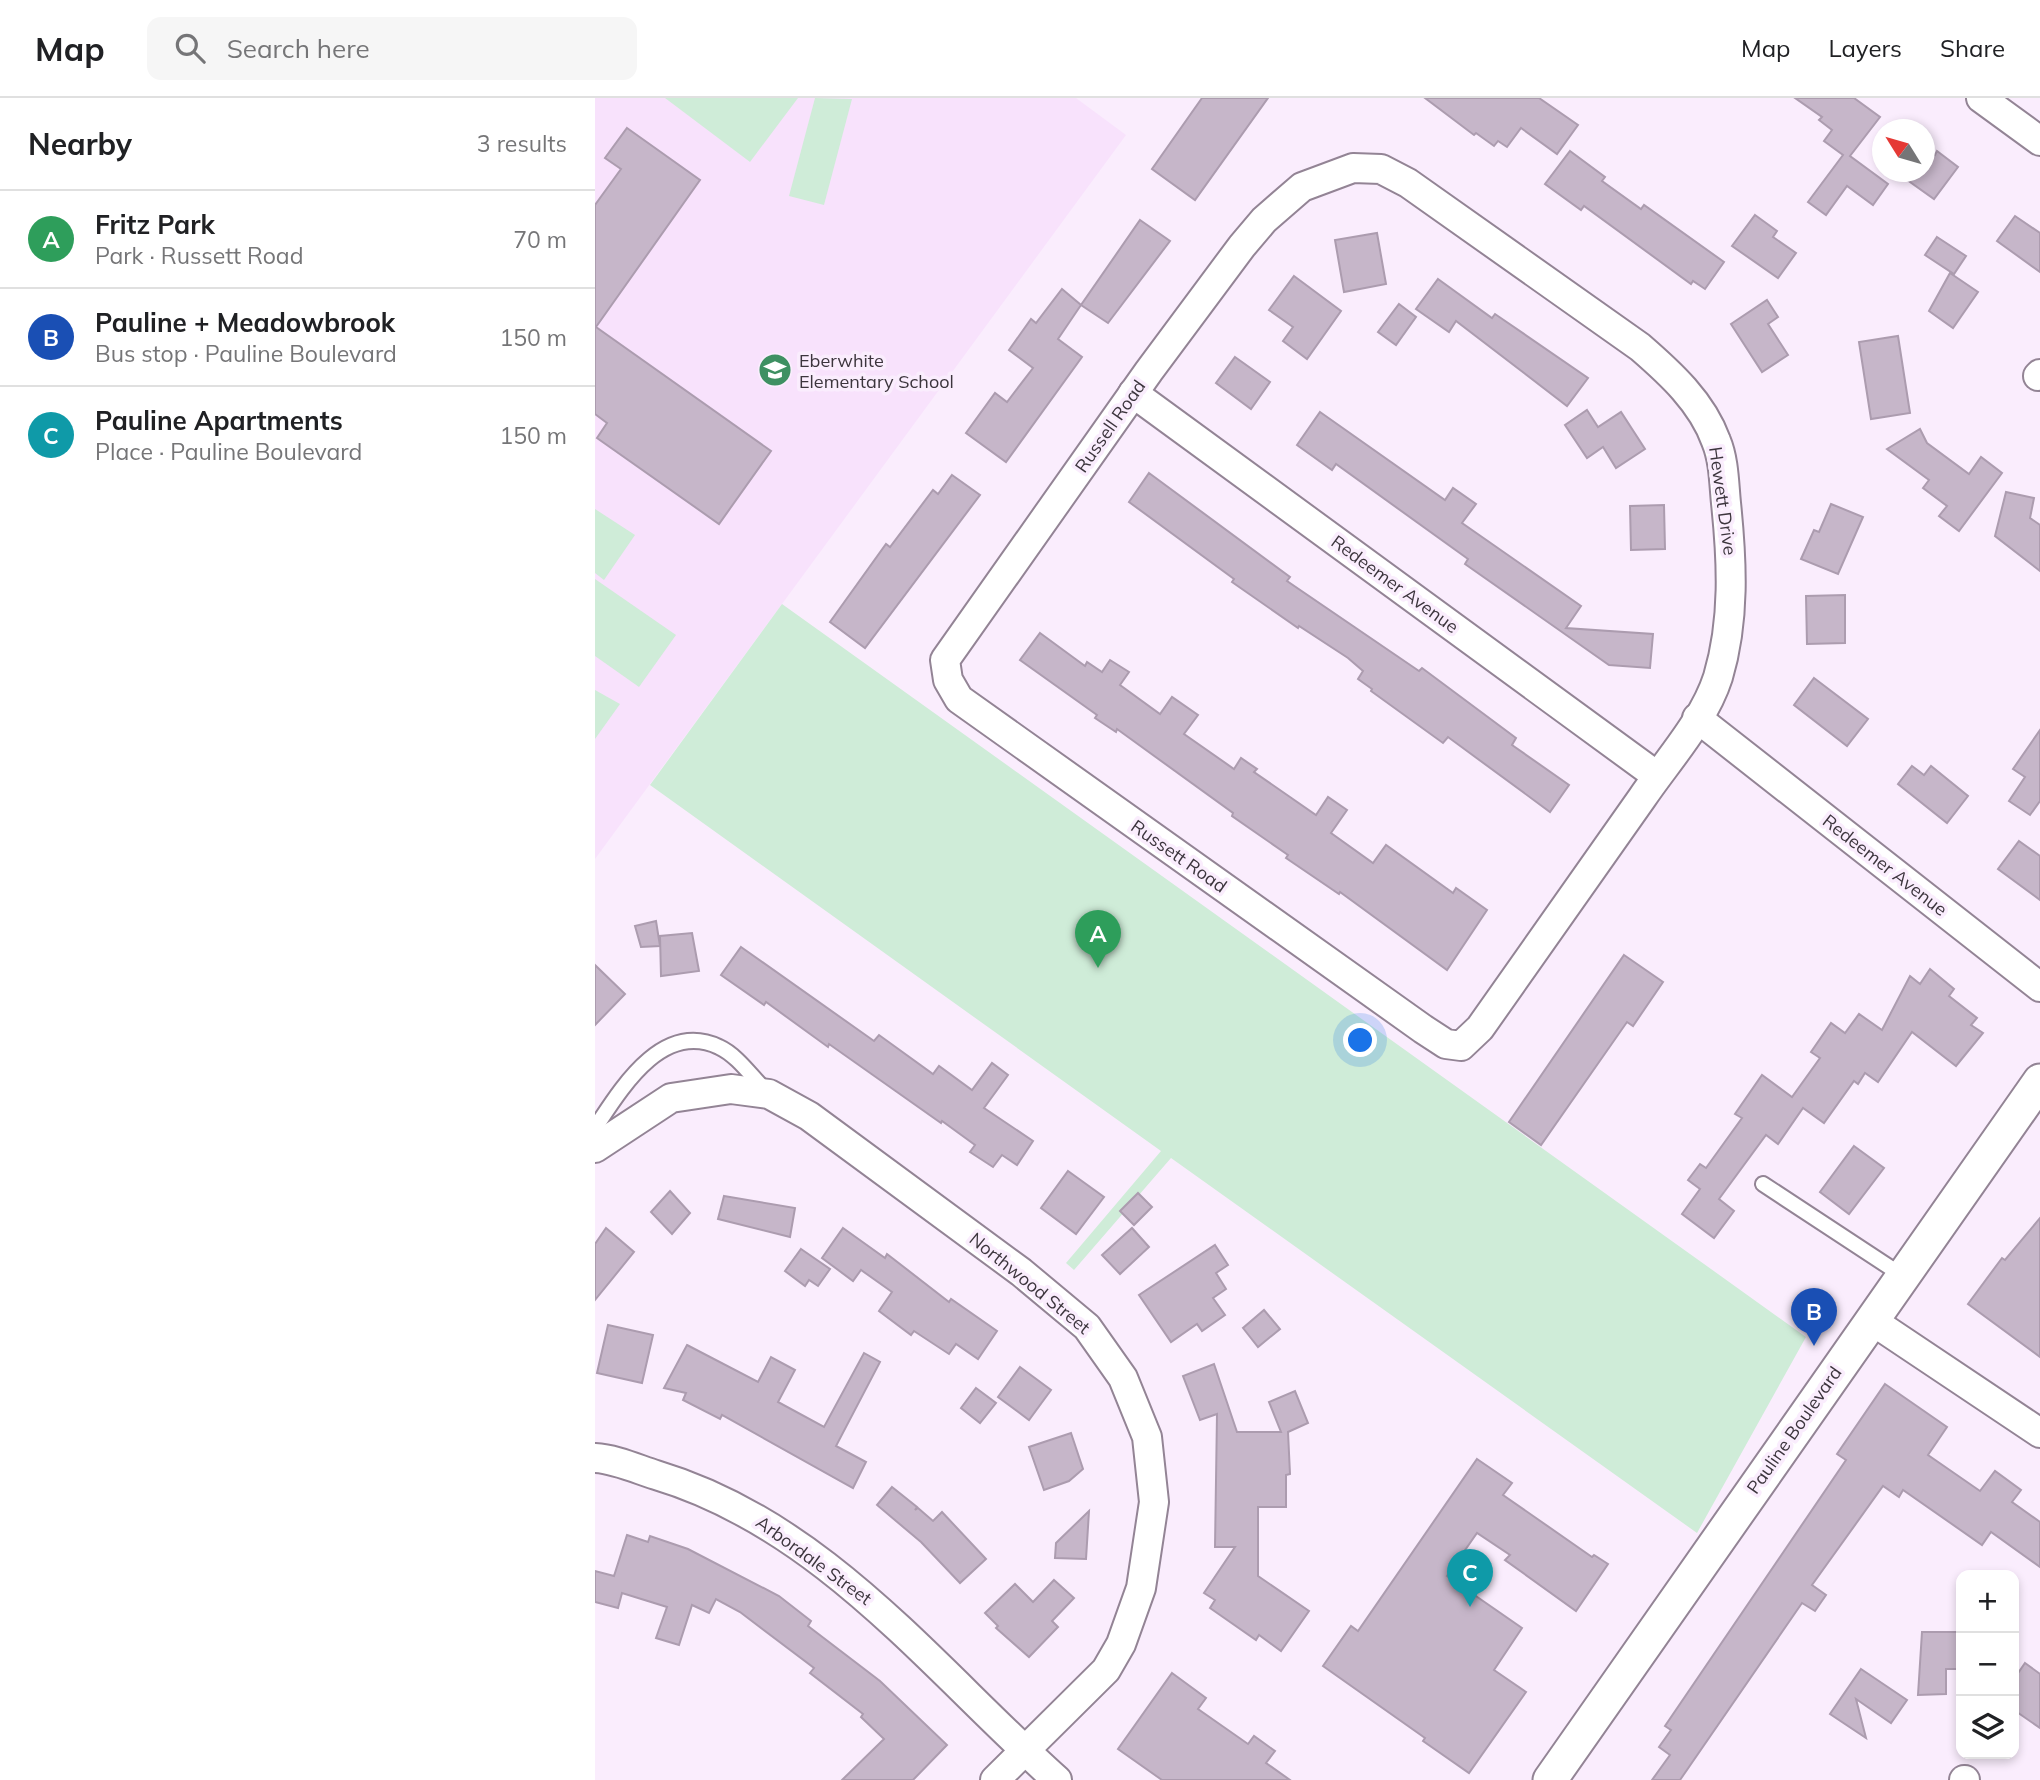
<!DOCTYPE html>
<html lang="en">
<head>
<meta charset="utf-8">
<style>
  body { margin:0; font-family:Mulish,sans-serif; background:#f6f6f6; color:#202124 }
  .controls { position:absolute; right:21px; bottom:21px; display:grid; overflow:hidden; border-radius:14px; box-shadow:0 4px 10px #0003 }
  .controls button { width:63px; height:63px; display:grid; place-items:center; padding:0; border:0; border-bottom:2px solid #e0e0e0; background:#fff; color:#202124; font:35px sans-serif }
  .compass { position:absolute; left:1277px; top:21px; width:63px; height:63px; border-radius:50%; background:#fff; box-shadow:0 4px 10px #0003; rotate:307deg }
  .you { position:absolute; left:766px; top:943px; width:24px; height:24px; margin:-18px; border:5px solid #fff; border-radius:50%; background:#1a73e8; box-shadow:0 0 0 10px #1a73e833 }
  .badge { display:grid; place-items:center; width:46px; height:46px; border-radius:50%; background:#3e9062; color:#fff; font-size:23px; font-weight:700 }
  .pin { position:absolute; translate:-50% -58px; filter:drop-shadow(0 2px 4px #0008) }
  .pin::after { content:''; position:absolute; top:37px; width:24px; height:21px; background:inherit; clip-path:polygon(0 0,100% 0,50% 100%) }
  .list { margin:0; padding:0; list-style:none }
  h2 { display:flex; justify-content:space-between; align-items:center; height:91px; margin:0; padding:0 28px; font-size:30px }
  h2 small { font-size:23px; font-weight:400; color:#757577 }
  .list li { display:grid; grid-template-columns:46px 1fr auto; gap:21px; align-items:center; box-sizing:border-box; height:98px; padding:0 28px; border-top:2px solid #e0e0e0 }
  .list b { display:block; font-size:26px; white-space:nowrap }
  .list p { margin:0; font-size:23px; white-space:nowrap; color:#757577 }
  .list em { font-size:23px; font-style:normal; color:#757577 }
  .icon { flex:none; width:38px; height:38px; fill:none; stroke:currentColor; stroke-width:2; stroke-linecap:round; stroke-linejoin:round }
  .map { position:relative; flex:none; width:1445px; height:1682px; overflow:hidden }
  header { display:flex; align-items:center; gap:42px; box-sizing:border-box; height:98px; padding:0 35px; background:#fff; border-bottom:2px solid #e0e0e0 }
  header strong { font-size:33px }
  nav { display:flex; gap:38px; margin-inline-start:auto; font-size:24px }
  .search { width:490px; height:63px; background:#f6f6f6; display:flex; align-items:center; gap:18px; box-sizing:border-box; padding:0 24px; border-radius:14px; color:#757577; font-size:26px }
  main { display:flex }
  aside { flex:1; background:#fff }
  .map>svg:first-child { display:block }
  .built { fill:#f8e2fc }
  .green { fill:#cfecd8 }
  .building { fill:#c6b6c9; stroke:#ac9caf; stroke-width:2 }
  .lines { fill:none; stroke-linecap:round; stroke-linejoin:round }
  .service-casing { stroke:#938495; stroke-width:18 }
  .minor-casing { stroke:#938495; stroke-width:32 }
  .tertiary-casing { stroke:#938495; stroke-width:37 }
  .service { stroke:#fff; stroke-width:14 }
  .minor { stroke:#fff; stroke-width:28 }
  .tertiary { stroke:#fff; stroke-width:33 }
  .labels { text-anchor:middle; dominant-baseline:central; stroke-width:7; stroke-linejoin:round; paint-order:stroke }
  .poi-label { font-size:18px; fill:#3c353d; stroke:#faedfd; text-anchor:start }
  .street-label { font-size:18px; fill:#3c353d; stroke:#faedfd }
</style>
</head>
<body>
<header>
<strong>Map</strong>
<div class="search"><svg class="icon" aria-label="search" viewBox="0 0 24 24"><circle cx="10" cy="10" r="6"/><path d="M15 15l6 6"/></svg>Search here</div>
<nav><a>Map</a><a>Layers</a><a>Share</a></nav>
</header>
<main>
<aside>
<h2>Nearby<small>3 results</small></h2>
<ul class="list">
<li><span class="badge" style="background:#2e9e5b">A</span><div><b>Fritz Park</b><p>Park · Russett Road</p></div><em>70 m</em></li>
<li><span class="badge" style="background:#1a4fb4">B</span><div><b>Pauline + Meadowbrook</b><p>Bus stop · Pauline Boulevard</p></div><em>150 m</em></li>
<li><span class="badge" style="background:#0f9aa8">C</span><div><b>Pauline Apartments</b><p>Place · Pauline Boulevard</p></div><em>150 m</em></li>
</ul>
</aside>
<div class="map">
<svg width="1445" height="1682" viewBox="0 0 1445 1682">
  <rect width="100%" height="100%" fill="#faedfd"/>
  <path class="built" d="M0 0H481L531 37 0 761Z"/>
  <g class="green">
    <path d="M70 0H203L155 64Z"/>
    <path d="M220 0 257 1 229 107 194 98Z"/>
    <path d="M0 411 40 437 9 482 0 475Z"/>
    <path d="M0 481 81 537 44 589 0 558Z"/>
    <path d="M187 506 1211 1239 1102 1435 576 1060 479 1172 471 1165 566 1053 55 687Z"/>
    <path d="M0 592 25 606 0 641Z"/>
  </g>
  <g class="building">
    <path d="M607 0H673L600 102 557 71Z"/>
    <path d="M830 0H944L983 27 962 56 926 30 912 49 903 43 899 48 881 35 879 37Z"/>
    <path d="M1200 0H1259L1285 19 1255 58 1293 86 1278 107 1252 88 1231 117 1213 104 1248 57 1229 43 1237 32 1224 22 1227 19Z"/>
    <path d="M32 30 105 82 1 229 176 353 124 426 2 340 12 325 0 316V107L26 71 10 60Z"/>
    <path d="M1329 49 1340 57 1342 53 1363 69 1339 101 1301 74H1329Z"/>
    <path d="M975 53 1010 79 1007 83 1046 111 1049 107 1129 164 1110 191 1098 183 1096 186 989 108 986 112 950 86Z"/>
    <path d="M1160 117 1182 133 1178 139 1201 155 1183 180 1137 148Z"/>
    <path d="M1420 118 1445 135V174L1402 143Z"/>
    <path d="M545 122 575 143 513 225 486 207Z"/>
    <path d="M782 135 791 186 749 194 740 142Z"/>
    <path d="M1342 139 1371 158 1359 176 1330 157Z"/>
    <path d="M1355 175 1383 194 1358 230 1334 213Z"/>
    <path d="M699 178 746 213 712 261 688 243 698 229 674 212Z"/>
    <path d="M843 181 897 220 900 216 993 280 972 308 861 223 854 234 821 211Z"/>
    <path d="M467 191 486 207 463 241 487 259 411 364 371 335 400 295 412 304 438 270 414 252 436 221 441 225Z"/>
    <path d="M1172 202 1183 219 1173 226 1193 257 1167 274 1136 226Z"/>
    <path d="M804 206 821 219 801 247 783 234Z"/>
    <path d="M1303 238 1315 315 1276 321 1264 244Z"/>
    <path d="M640 259 675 284 656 311 621 285Z"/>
    <path d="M992 312 1003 329 1026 314 1050 351 1021 370 1008 349 992 360 970 327Z"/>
    <path d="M725 314 850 402 858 390 881 406 867 425 986 508 971 530 1058 536 1055 570 1014 567 870 466 873 461 741 366 737 372 702 347Z"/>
    <path d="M1325 331 1332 345 1374 376 1386 359 1407 375 1364 433 1344 418 1352 408 1328 390 1334 382 1292 351Z"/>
    <path d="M554 375 695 479 692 483 824 573 827 570 921 640 917 647 974 687 955 714 853 639 848 645 776 593 777 591 763 581 768 573 753 560 704 528 703 530 637 484 639 481 534 404Z"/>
    <path d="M357 377 385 397 270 550 235 524 291 446 295 449 338 392 343 396Z"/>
    <path d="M1411 394 1439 400 1435 420 1445 427V473L1400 438Z"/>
    <path d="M1236 406 1268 419 1243 476 1206 461 1219 432 1224 434Z"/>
    <path d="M1069 407 1070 451 1036 452 1035 408Z"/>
    <path d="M1250 497V545L1212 546 1211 498Z"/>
    <path d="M445 535 490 568 492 564 507 574 515 562 534 574 525 587 565 616 577 599 603 617 589 636 639 671 646 660 662 671 659 674 721 717 733 699 752 712 736 735 778 765 791 747 858 795 861 790 892 812 852 872 745 794 744 796 691 760 693 757 637 718 638 715 522 631 521 634 500 620 502 617 425 562Z"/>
    <path d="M1219 580 1273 621 1252 648 1199 607Z"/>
    <path d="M1445 632V703L1435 717 1414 703 1430 679 1418 671Z"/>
    <path d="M1317 668 1329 677 1336 668 1373 698 1352 725 1303 686Z"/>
    <path d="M1424 743 1445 758V802L1403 771Z"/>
    <path d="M61 823 65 848 46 849 40 828Z"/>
    <path d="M97 835 104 873 66 878 65 838Z"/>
    <path d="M146 849 279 943 284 937 338 976 344 968 377 992 397 965 413 977 389 1010 438 1043 422 1067 407 1057 398 1069 375 1054 380 1047 347 1023 346 1025 234 946 233 949 171 904 169 907 126 877Z"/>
    <path d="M1029 857 1068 884 1038 928 1032 924 946 1047 914 1024Z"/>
    <path d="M0 867 30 896 0 927Z"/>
    <path d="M1335 871 1359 891 1354 898 1382 920 1376 927 1388 935 1361 968 1317 934 1283 984 1270 975 1263 986 1259 983 1229 1025 1208 1010 1183 1046 1171 1037 1124 1101 1139 1113 1119 1140 1087 1116 1105 1091 1093 1082 1105 1066 1111 1070 1147 1020 1140 1016 1167 977 1197 999 1225 960 1216 954 1236 925 1250 935 1264 916 1287 932 1315 878 1325 886Z"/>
    <path d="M1259 1048 1289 1070 1254 1116 1225 1094Z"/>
    <path d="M473 1073 509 1099 481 1136 446 1110Z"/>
    <path d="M75 1093 95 1115 77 1136 56 1114Z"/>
    <path d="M543 1095 557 1109 539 1127 525 1113Z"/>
    <path d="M129 1098 200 1110 195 1139 123 1121Z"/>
    <path d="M1445 1120V1259L1373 1206 1407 1160 1410 1162Z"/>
    <path d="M11 1130 39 1154 0 1202V1146Z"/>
    <path d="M248 1130 290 1160 292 1156 354 1204 356 1201 402 1233 383 1261 361 1246 354 1256 319 1233 316 1237 284 1213 297 1194 266 1172 258 1183 227 1160Z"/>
    <path d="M537 1130 554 1149 525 1176 507 1157Z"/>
    <path d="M620 1147 633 1167 621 1175 631 1191 618 1200 630 1217 607 1233 602 1226 576 1244 544 1197Z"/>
    <path d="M206 1151 235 1171 223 1188 214 1182 210 1188 190 1173Z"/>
    <path d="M669 1212 685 1231 663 1249 648 1230Z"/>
    <path d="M13 1227 58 1237 47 1285 2 1275Z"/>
    <path d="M92 1247 163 1284 176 1259 200 1272 183 1304 229 1329 269 1255 285 1264 241 1348 271 1364 258 1390 127 1317 125 1321 88 1302 91 1295 69 1290Z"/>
    <path d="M619 1266 642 1334H686L674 1304 700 1293 713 1325 693 1334 695 1376 691 1377V1409H663V1478L714 1513 686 1553 664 1537 661 1542 615 1510 620 1502 609 1495 640 1449H620L622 1316 605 1322 588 1278Z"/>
    <path d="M425 1269 456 1292 434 1322 403 1299Z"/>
    <path d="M1290 1286 1352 1329 1333 1357 1385 1393 1400 1373 1426 1392 1417 1404 1445 1424V1469L1396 1434 1387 1447 1308 1392 1304 1399 1288 1388 1217 1487 1231 1497 1220 1513 1207 1505 1085 1682H1057L1075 1657 1064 1649 1076 1632 1070 1628 1251 1362 1242 1356Z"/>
    <path d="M381 1290 401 1305 385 1325 366 1310Z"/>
    <path d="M476 1335 488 1371 474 1383 449 1392 434 1349Z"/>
    <path d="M882 1361 917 1385 908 1397 997 1459 999 1457 1013 1466 981 1513 910 1462 915 1457 882 1435 852 1478 927 1530 899 1572 931 1594 874 1675 828 1643 830 1640 728 1568 756 1528 763 1533Z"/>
    <path d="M297 1389 322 1409 320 1412 323 1410 338 1423 347 1414 391 1461 365 1485 326 1444 282 1407Z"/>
    <path d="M494 1413 491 1461 460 1460 461 1445Z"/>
    <path d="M32 1437 53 1444 55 1438 93 1451 184 1498 216 1523 213 1528 285 1583 352 1647 318 1682H247L289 1641 266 1619 268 1616 215 1575 219 1570 145 1514 121 1501 114 1515 97 1507 84 1547 61 1540 72 1509 27 1495 23 1510 0 1504V1473L19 1478Z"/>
    <path d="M459 1482 479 1500 457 1523 463 1529 434 1559 401 1530 403 1528 390 1515 420 1486 438 1504Z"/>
    <path d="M1327 1534H1366V1571H1351V1596L1323 1597Z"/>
    <path d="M1430 1565 1445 1576V1630L1419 1612V1581Z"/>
    <path d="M1266 1571 1312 1602 1296 1625 1261 1601 1271 1640 1235 1616Z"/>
    <path d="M577 1575 611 1600 603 1611 653 1646 659 1638 680 1653 671 1665 695 1682H567L523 1651Z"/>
  </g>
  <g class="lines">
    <defs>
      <g id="service">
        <path d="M0 1030C26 991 67 922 124 949 142 957 157 979 171 993"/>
        <path d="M1168 1086 1308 1178"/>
      </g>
      <g id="minor">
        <path d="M1386 0 1445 43"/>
        <path d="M758 70 786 71 813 85 1045 249C1075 275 1107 304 1121 343 1129 362 1129 385 1131 405 1137 463 1140 522 1123 579 1109 623 1072 663 1047 700 993 776 939 853 885 930L866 948 851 946 828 931 364 601 353 582 350 562 554 273 647 148 669 122 707 89Z"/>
        <path d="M1443 278 1445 276"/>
        <path d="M538 295 1062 678"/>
        <path d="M1102 620 1445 889"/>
        <path d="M0 1050 76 1000 136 991 174 996 214 1018 426 1174 492 1229 528 1280 552 1339 559 1404 546 1490 526 1546 511 1572 400 1682"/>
        <path d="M1276 1222 1445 1335"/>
        <path d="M0 1360C20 1361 42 1371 61 1377 228 1427 337 1570 462 1682"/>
        <path d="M1369 1682H1370"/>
      </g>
      <path id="tertiary" d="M955 1682 1445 983"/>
    </defs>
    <use href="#service" class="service-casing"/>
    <use href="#minor" class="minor-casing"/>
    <use href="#tertiary" class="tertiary-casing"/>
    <use href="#service" class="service"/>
    <use href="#minor" class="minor"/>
    <use href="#tertiary" class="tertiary"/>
  </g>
  <defs>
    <symbol id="school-disc" viewBox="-11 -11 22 22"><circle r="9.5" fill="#3e9062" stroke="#faedfd"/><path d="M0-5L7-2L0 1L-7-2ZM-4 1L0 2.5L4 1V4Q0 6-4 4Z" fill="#fff"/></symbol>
  </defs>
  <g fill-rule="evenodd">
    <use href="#school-disc" x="161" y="253" width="38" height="38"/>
  </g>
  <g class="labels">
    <g class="poi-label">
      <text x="204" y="262">Eberwhite<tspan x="204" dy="21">Elementary School</tspan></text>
    </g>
    <g class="street-label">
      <text transform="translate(515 328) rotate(-55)">Russell Road</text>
      <text transform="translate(1128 403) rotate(82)">Hewett Drive</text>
      <text transform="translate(800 486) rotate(36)">Redeemer Avenue</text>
      <text transform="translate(584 758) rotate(35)">Russett Road</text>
      <text transform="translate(1290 767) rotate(38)">Redeemer Avenue</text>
      <text transform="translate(435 1185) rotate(39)">Northwood Street</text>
      <text transform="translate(1199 1332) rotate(-55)">Pauline Boulevard</text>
      <text transform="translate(219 1462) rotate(36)">Arbordale Street</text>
    </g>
  </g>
</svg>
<div class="controls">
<button>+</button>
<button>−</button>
<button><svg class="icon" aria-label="layers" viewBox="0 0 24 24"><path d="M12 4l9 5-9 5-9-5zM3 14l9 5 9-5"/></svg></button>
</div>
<svg class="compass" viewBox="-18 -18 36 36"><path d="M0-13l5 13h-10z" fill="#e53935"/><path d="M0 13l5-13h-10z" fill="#757577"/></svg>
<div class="you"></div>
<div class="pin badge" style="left:503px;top:870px;background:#2e9e5b">A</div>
<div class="pin badge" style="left:1219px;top:1248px;background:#1a4fb4">B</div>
<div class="pin badge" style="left:875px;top:1509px;background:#0f9aa8">C</div>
</div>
</main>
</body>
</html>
